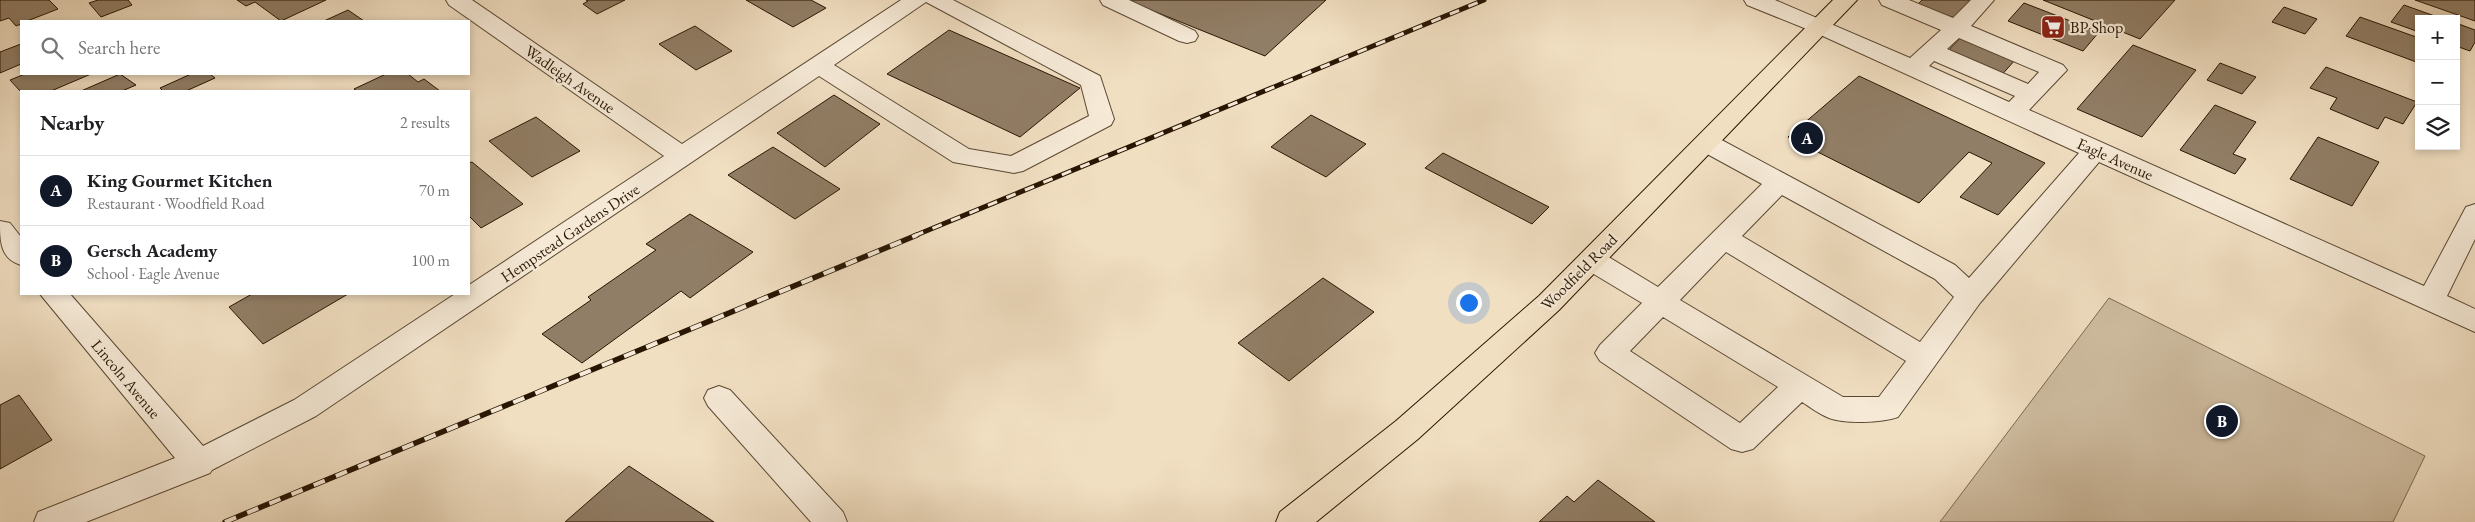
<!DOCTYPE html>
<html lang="en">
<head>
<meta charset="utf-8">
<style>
  body { margin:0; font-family:"EB Garamond",serif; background:#f2f2f2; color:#202124 }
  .controls { position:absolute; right:15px; top:15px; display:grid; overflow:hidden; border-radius:0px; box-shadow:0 2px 8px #0003 }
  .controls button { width:45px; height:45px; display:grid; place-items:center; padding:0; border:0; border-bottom:1px solid #e0e0e0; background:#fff; color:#202124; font:25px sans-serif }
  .you { position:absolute; left:1468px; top:302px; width:18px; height:18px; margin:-12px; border:4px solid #fff; border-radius:50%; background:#1a73e8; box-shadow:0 0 0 8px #1a73e833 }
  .badge { display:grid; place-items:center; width:32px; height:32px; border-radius:50%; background:#111827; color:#fff; font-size:16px; font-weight:700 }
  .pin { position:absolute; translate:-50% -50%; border:2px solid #fff; box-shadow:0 1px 5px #0006 }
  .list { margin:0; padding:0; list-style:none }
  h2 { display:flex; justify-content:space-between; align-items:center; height:65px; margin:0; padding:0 20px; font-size:21px }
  h2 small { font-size:16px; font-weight:400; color:#757577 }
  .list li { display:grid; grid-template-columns:32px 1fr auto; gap:15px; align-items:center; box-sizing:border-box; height:70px; padding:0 20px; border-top:1px solid #e0e0e0 }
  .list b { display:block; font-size:19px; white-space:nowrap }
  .list p { margin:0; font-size:16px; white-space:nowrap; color:#757577 }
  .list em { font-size:16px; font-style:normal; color:#757577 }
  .icon { flex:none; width:28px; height:28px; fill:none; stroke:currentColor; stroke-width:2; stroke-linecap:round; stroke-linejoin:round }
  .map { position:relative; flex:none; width:2475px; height:522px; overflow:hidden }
  .search { position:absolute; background:#fff; box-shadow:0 2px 8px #0003; left:20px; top:20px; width:450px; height:55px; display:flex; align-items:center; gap:12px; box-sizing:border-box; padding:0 18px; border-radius:0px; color:#757577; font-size:19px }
  .panel { position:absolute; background:#fff; box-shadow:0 2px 8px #0003; left:20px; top:90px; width:450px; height:205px; border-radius:0px }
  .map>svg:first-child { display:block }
  .green { fill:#cfbda1; stroke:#7c6952 }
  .building { fill:#917e66; stroke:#281502 }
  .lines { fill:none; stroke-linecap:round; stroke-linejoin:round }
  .minor-casing { stroke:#5a4832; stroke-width:2 }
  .major-casing { stroke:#281502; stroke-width:2 }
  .minor { fill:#f6ead7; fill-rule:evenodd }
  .major { fill:#f1dfc2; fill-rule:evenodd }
  .rail-far1-casing { stroke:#281502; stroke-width:5 }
  .rail-casing { stroke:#281502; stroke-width:5.5 }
  .rail-far1 { stroke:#f6ead7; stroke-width:3; stroke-dasharray:10; stroke-linecap:butt }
  .rail { stroke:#f6ead7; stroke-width:4; stroke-dasharray:12; stroke-linecap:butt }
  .labels { text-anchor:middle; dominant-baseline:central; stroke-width:4.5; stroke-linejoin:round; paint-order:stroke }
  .poi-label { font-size:16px; fill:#281502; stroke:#f6ead7; text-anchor:start }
  .street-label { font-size:16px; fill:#281502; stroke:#f6ead7 }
</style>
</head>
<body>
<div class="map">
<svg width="2475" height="522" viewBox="0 0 2475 522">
  <rect width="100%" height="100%" fill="#f1dfc2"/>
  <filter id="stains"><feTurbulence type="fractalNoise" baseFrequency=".004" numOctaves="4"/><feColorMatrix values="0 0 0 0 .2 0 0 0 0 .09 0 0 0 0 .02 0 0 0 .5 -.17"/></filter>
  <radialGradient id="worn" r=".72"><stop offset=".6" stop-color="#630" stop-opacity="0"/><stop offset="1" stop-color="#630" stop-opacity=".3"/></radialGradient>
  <path class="green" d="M2109 298 2425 456 2393 522H1940Z"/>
  <g class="building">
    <path d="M0 0H49L58 9 27 21H21V24L16 26 9 18 0 21Z"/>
    <path d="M98 0H128L132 5 101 17 89 3Z"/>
    <path d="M237 0H326L281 21 255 2 246 6Z"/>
    <path d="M586 0H625L597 14 583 4 588 1Z"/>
    <path d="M746 0H811L826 8 793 27Z"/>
    <path d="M1126 0H1326L1265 56Z"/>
    <path d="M1922 0H1972L1954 18 1918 4Z"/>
    <path d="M2043 0H2175L2140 39Z"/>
    <path d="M2415 0H2475V21Z"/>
    <path d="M2024 3 2099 32 2083 51 2008 21Z"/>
    <path d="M2404 5 2443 19H2419V32L2391 22Z"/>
    <path d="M2284 7 2317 19 2305 34 2272 22Z"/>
    <path d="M348 10 364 21H324Z"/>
    <path d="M2360 17 2419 38V63L2346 36Z"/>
    <path d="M2456 23 2475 30V42L2470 51 2456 46Z"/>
    <path d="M695 26 732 51 696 70 659 44Z"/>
    <path d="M949 30 1080 88 1020 137 887 74Z"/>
    <path d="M1961 37 2015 60 1999 78 1944 55Z"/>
    <path d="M21 44V64L0 73V52Z"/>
    <path d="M2133 45 2196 70 2142 137 2077 109Z"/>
    <path d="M2220 63 2256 77 2242 94 2207 80Z"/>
    <path d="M2326 67 2417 102 2403 124 2385 117 2378 129 2330 109 2337 98 2310 88Z"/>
    <path d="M25 74H91L51 91 21 92 10 80Z"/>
    <path d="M120 74 136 85 122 91H81Z"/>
    <path d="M191 74H210L215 78 186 91H163L160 88Z"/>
    <path d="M386 74H408L418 82 424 79 440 91H357L354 89Z"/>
    <path d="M1859 76 2045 163 1998 215 1960 197 1992 163 1969 152 1919 203 1788 137Z"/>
    <path d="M834 95 880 124 825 167 777 133Z"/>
    <path d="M2215 105 2256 122 2233 154 2246 159 2235 174 2180 150Z"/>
    <path d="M1311 115 1366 144 1326 177 1271 147Z"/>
    <path d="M536 117 580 151 532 177 489 141Z"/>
    <path d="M2318 137 2379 162 2352 206 2290 179Z"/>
    <path d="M773 147 840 189 795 219 728 175Z"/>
    <path d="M1443 153 1549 207 1532 224 1425 168Z"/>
    <path d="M472 162 523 204 481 228 469 216V163Z"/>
    <path d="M690 214 753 252 690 298 681 291 582 363 542 334 591 300 588 297 656 250 646 244Z"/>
    <path d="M1323 278 1374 312 1289 381 1238 343Z"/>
    <path d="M252 294H348L263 344 229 307Z"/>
    <path d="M19 395 52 440 0 469V405Z"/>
    <path d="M629 466 714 522H565Z"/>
    <path d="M1598 480 1655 522H1539L1567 496 1574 502Z"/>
  </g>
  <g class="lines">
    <defs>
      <g id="minor">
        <path d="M446 0H472L682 144 901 0H953L1100 76 1114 119 1111 125 1023 171 1014 173 953 162 819 76 316 416 212 470 210 473 86 522H34L38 512 175 458 40 294H70L203 446 294 400 455 294H469V285L664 156 449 5ZM926 2 1081 85 1089 116 1011 156 969 149 834 65Z"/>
        <path d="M1100 0H1129L1195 31 1198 36 1195 41 1187 43 1179 41 1103 5Z"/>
        <path d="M1744 0H1775L1910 58 1941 30 1882 5 1879 0H1909L1953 18 1971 0H1994L1971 26 2063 65 2067 70 2029 110 2424 286 2466 207 2475 204V239L2447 296 2475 309V332L2099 162 1980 303 1898 417C1881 423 1845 424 1829 418 1819 414 1810 407 1802 402L1753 449 1742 452 1731 449 1600 361 1595 353 1600 345 1642 303 1582 267 1578 260 1582 253 1592 250 1602 253 1658 287 1762 184 1698 149 1694 143 1698 137 1707 135 1716 137 1955 265 1969 278 2079 153 1814 32 1747 5ZM1959 38 2039 72 2028 84 1947 49ZM1934 61 2015 96 2009 102 1929 66ZM1782 195 1935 279 1954 297 1920 342 1742 236ZM1726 252 1906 361 1879 397H1843L1680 300ZM1663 317 1778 387 1740 423 1630 351Z"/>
        <path d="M0 221 10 223 21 237V265C0 259 0 241 0 221Z"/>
        <path d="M719 386 730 390 843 512 847 522H811L708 406 704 398 708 390Z"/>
      </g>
      <path id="major" d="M1833 0H1857L1559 310 1418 439 1316 522H1276L1280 512 1396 421 1539 296Z"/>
    </defs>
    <use href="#minor" class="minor-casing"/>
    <use href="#major" class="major-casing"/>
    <use href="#minor" class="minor"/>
    <use href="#major" class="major"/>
    <defs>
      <path id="rail-far1" d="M914 236 1484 0"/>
      <path id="rail" d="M225 522 917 235"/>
    </defs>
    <use href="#rail-far1" class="rail-far1-casing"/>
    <use href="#rail" class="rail-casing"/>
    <use href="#rail-far1" class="rail-far1"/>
    <use href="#rail" class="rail"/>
  </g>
  <defs>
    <symbol id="supermarket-square" viewBox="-11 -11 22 22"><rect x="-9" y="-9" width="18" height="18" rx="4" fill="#8f2418" stroke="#f6ead7"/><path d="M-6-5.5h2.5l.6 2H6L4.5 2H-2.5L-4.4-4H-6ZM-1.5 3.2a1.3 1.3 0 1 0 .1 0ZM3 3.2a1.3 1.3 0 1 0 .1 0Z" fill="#fff"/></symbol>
  </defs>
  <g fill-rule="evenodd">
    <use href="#supermarket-square" x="2039" y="13" width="28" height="28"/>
  </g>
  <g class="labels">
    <g class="poi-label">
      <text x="2070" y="27">BP Shop</text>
    </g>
    <g class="street-label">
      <text transform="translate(570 79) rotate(35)">Wadleigh Avenue</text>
      <text transform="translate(2115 159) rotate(24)">Eagle Avenue</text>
      <text transform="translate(570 233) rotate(-34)">Hempstead Gardens Drive</text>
      <text transform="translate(1579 272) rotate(-45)">Woodfield Road</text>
      <text transform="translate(126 379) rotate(50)">Lincoln Avenue</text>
    </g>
  </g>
  <rect width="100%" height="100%" filter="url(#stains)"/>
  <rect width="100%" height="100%" fill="url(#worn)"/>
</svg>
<div class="controls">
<button>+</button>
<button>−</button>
<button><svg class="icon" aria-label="layers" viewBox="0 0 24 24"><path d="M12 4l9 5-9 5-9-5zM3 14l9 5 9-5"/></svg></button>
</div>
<div class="you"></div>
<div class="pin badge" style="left:1807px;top:138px">A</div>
<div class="pin badge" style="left:2222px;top:421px">B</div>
<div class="search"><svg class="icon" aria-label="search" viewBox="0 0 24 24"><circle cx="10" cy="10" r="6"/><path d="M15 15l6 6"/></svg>Search here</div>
<section class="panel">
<h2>Nearby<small>2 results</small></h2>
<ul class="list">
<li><span class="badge">A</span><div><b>King Gourmet Kitchen</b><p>Restaurant · Woodfield Road</p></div><em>70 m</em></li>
<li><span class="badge">B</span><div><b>Gersch Academy</b><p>School · Eagle Avenue</p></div><em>100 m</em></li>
</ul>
</section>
</div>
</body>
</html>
